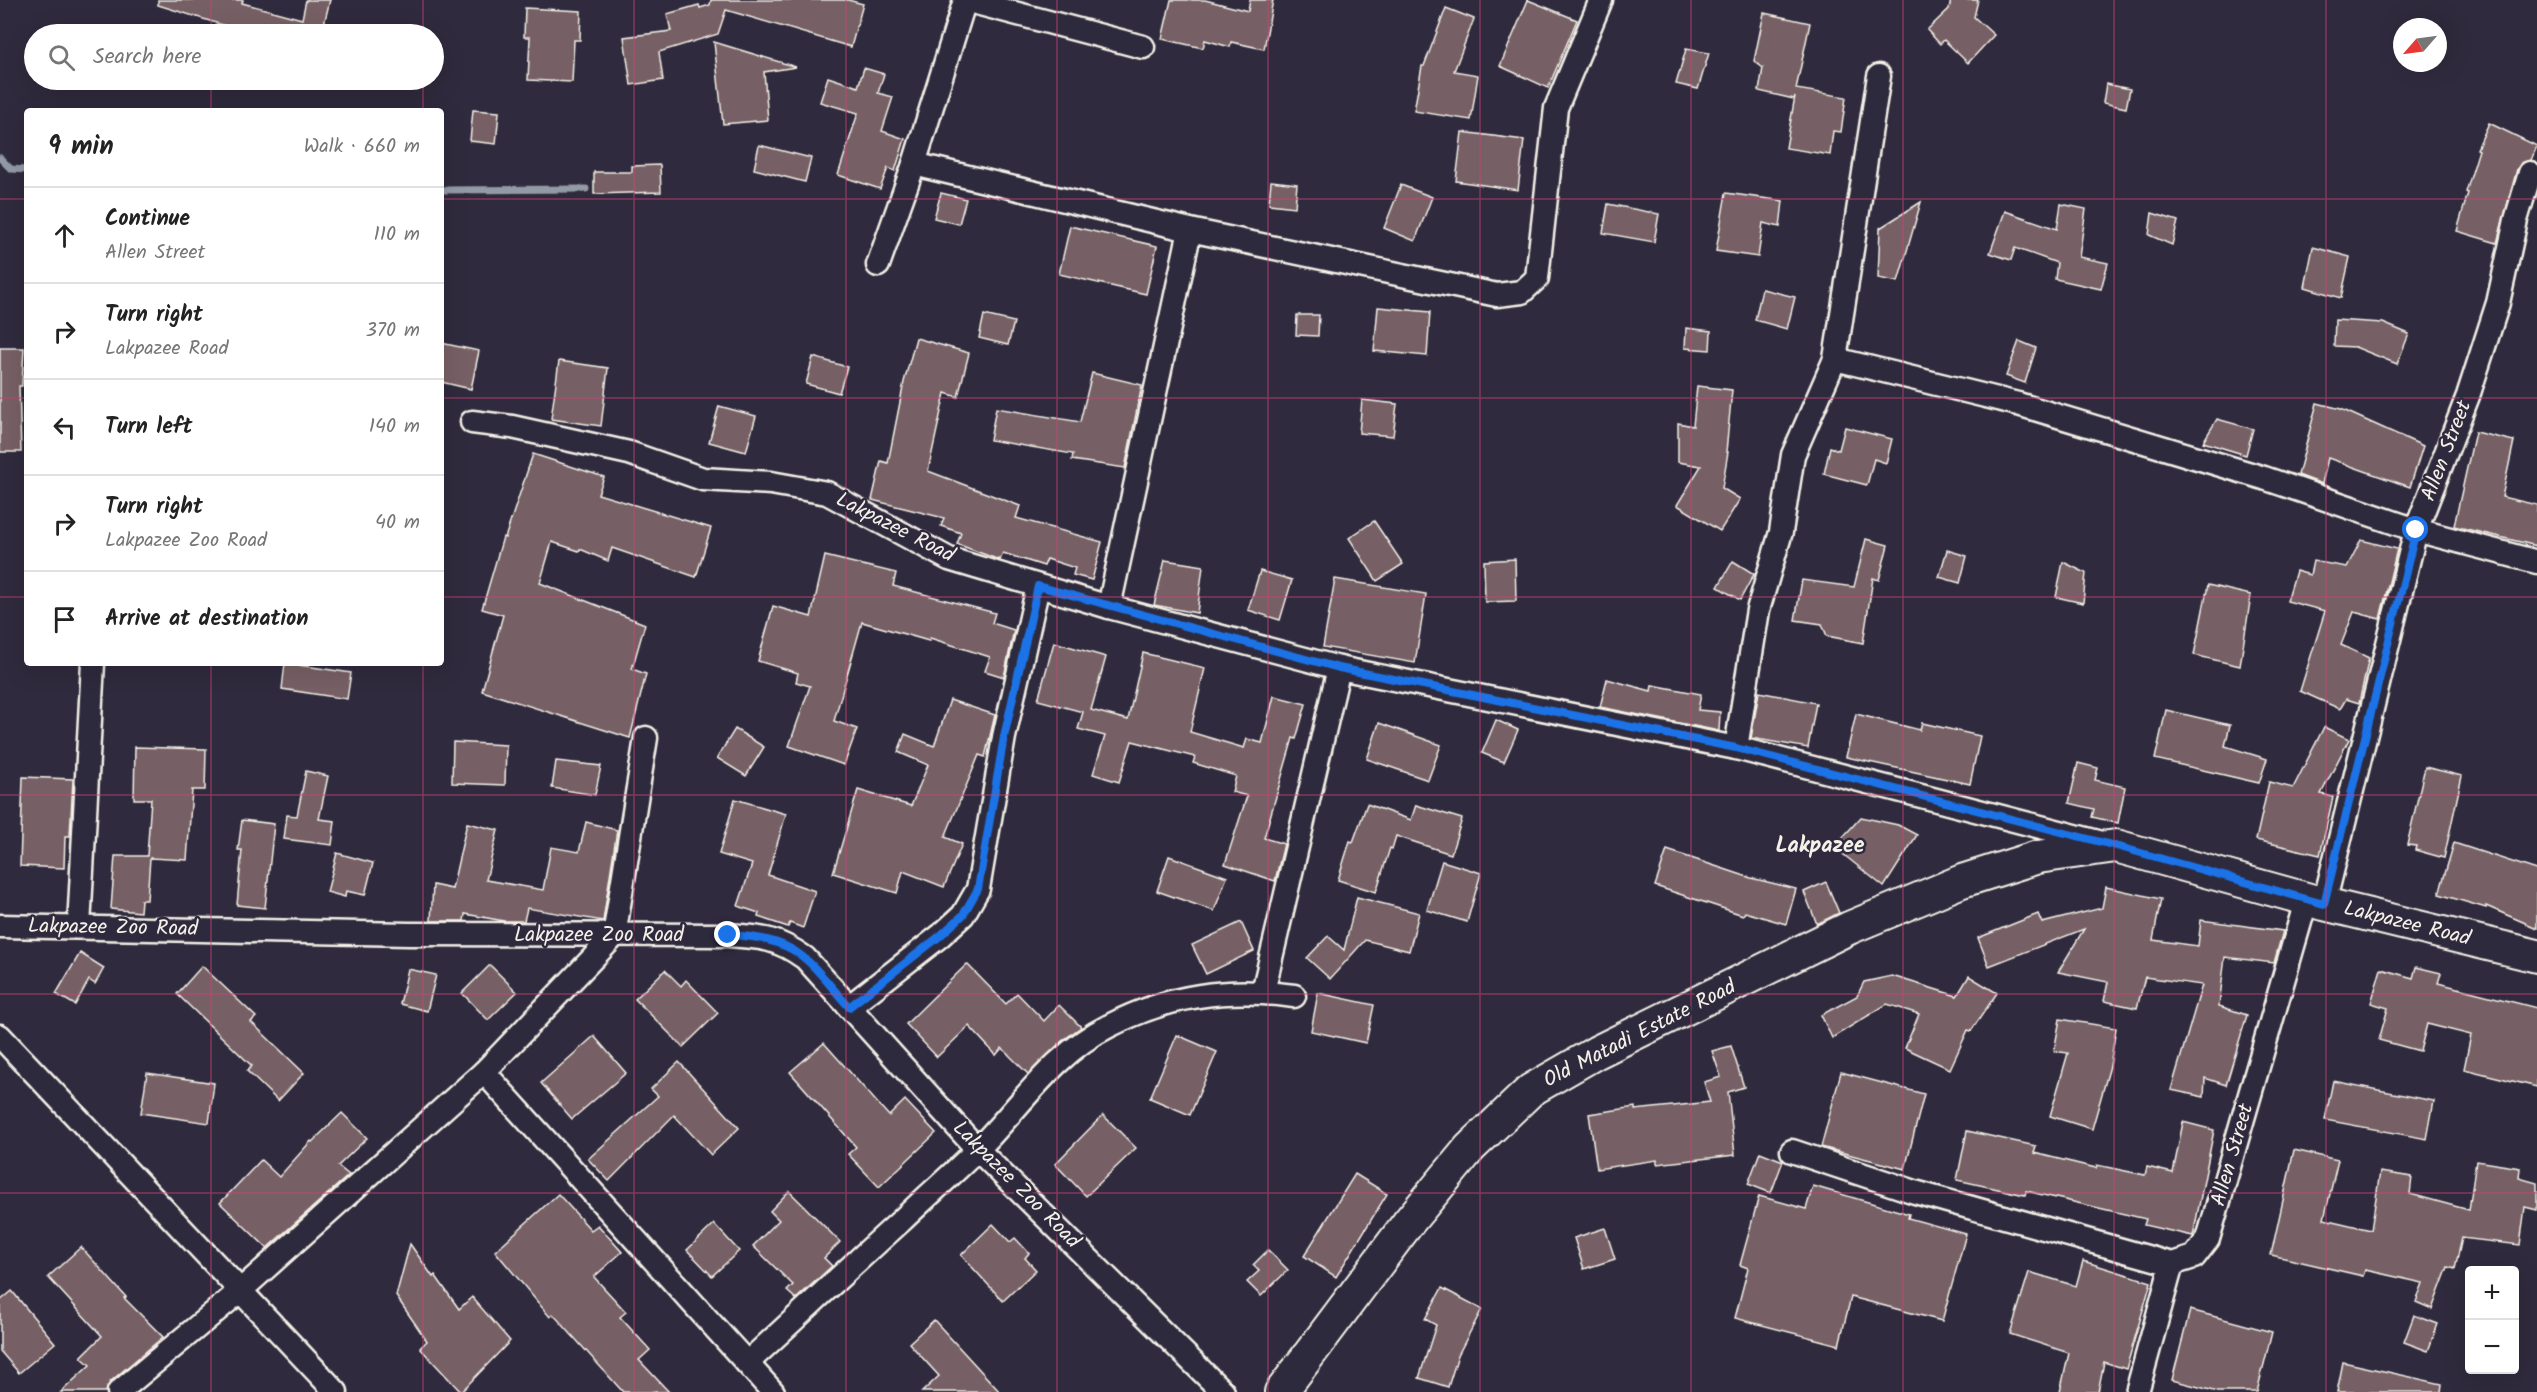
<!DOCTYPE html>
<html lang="en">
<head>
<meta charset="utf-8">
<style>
  body { margin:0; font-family:Kalam,sans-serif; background:#f6f6f6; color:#222 }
  .controls { position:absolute; right:18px; bottom:18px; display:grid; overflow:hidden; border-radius:6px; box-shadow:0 6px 24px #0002 }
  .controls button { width:54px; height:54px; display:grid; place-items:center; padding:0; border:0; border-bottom:2px solid #e0e0e0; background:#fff; color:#222; font:30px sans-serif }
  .compass { position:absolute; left:2393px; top:18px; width:54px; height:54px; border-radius:50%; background:#fff; box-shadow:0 6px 24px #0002; rotate:242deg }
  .stop { position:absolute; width:18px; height:18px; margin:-14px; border:4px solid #1a73e8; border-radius:50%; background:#fff }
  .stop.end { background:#1a73e8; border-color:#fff; box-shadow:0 2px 6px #0008 }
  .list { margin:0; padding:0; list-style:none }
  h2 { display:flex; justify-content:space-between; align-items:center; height:78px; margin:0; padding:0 24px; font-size:26px }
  h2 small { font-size:20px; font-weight:400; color:#767676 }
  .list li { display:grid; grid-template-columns:39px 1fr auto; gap:18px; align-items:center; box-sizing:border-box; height:96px; padding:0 24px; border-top:2px solid #e0e0e0 }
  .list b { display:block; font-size:22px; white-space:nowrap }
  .list p { margin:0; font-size:20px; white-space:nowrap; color:#767676 }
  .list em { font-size:20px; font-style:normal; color:#767676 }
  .icon { flex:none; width:33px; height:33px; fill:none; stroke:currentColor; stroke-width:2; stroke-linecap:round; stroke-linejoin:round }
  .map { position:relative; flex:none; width:2537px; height:1392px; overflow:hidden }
  .search { position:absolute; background:#fff; box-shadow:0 6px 24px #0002; left:24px; top:24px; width:420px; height:66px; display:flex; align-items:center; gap:15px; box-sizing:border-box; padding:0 21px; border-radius:33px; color:#767676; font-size:22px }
  .panel { position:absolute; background:#fff; box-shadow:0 6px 24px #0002; left:24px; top:108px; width:420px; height:558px; border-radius:6px }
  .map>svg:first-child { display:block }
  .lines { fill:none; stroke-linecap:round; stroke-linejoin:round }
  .stream { stroke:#939aa7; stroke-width:7 }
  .building { fill:#776065; stroke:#f4f1e8; stroke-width:1.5 }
  .street-casing { stroke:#f4f1e8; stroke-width:27 }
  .secondary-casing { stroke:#f4f1e8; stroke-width:36 }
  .street { stroke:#2f2a3d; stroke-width:22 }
  .secondary { stroke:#2f2a3d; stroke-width:32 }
  .route { stroke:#1a73e8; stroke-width:8 }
  .grid { fill:none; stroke:#cc4377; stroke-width:1.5; stroke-opacity:0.55 }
  .labels { text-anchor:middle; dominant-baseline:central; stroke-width:5; stroke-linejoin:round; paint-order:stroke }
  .street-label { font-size:21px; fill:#f4f1e8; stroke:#2f2a3d }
  .neighbourhood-label { font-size:22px; font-weight:bold; fill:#f4f1e8; stroke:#2f2a3d }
</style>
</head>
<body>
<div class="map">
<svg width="2537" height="1392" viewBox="0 0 2537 1392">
  <rect width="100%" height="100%" fill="#2f2a3d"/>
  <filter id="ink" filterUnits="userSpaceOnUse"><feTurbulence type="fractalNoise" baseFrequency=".0167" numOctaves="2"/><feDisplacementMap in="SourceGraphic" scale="12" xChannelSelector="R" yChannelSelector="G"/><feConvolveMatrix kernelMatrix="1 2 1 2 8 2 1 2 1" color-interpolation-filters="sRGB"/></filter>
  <g filter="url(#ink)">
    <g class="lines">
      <g class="stream">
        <path d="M0 158 11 169 27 170"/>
        <path d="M441 190 586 189"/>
      </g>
    </g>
    <g class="building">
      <path d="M158 0H243L242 3 302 19 306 0H330L324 24 339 28 338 34H238L239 30 158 5Z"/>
      <path d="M711 0H848L863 4 851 47 726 10 718 34 659 52 663 80 631 85 624 37 671 31 667 14 699 5 700 8 710 5Z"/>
      <path d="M1171 0H1205L1248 11 1250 0H1273L1264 49 1231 42 1230 47 1205 40 1203 48 1162 39Z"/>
      <path d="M1528 0 1577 20 1548 88 1500 66Z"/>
      <path d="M1951 0H1978L1974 17 1994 35 1968 63 1944 40 1940 44 1927 30 1949 9Z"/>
      <path d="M525 8 581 11 580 40H574L572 82 528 80 530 37H524Z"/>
      <path d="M1446 8 1474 19 1454 71 1478 75 1471 120 1414 111 1422 66H1424Z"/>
      <path d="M1764 13 1810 23 1796 89 1846 97 1841 132 1833 131 1830 155 1786 148 1795 96 1794 99 1759 91 1763 68 1754 61Z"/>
      <path d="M714 42 796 67 764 72 768 120 723 124Z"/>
      <path d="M1686 49 1709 53 1698 89 1676 84Z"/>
      <path d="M864 68 884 74 878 93 893 97 882 131 905 139 895 171 888 168 880 189 838 175 858 113 820 102 828 77 858 87Z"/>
      <path d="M2106 84 2130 89 2126 108 2103 103Z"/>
      <path d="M473 110 499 112 496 144 470 141Z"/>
      <path d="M2489 123 2537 146 2531 160 2521 163 2517 169 2497 243 2457 231 2468 193 2466 192 2479 150 2477 149Z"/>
      <path d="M1462 132 1524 140 1518 190 1456 181Z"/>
      <path d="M759 145 811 158 805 182 754 169Z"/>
      <path d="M660 165 661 192 594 194V172H632V166Z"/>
      <path d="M1271 181 1297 184 1295 207 1269 204Z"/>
      <path d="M1401 185 1432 197 1415 241 1384 228Z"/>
      <path d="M941 193 966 199 959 224 934 218Z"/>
      <path d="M1726 193 1783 201 1780 227 1763 223 1758 257 1716 251Z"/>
      <path d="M1921 202 1898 282 1878 278 1880 228Z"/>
      <path d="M1608 204 1659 214 1654 242 1603 233Z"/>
      <path d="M2061 204 2086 209 2079 257 2108 263 2101 289 2055 279 2057 263 2015 248 2011 260 1990 253 2005 211 2057 229Z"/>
      <path d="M2152 213 2178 221 2172 245 2149 235Z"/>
      <path d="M1070 226 1157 246 1146 294 1059 274Z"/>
      <path d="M2313 247 2350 257 2341 298 2305 287Z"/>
      <path d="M1762 289 1795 297 1787 329 1755 320Z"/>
      <path d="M1378 307 1430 312 1427 356 1374 351Z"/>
      <path d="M984 315 1014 322 1008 345 979 338Z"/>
      <path d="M1297 315H1319L1318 336 1296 335Z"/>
      <path d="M2335 320 2383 323 2409 334 2397 364 2355 347 2334 346Z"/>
      <path d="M1686 328 1711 331 1710 350 1685 348Z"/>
      <path d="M916 338 969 353 958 397 945 393 928 471 1020 506 1016 518 1102 542 1092 580 1073 575 1075 568 1047 559 1044 566 1003 553 1000 560 994 558 957 544 961 533 941 526 944 518 872 500 881 461 888 463 904 382Z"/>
      <path d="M2019 341 2036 348 2025 383 2006 376Z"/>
      <path d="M441 343 479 351 471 389 441 382Z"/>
      <path d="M0 348H24L22 386H19L21 452H0Z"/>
      <path d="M813 357 847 367 839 393 806 384Z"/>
      <path d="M559 361 608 368 601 426 551 419Z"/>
      <path d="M1092 373 1142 385 1125 468 1072 460 1073 454 990 440 996 408 1080 422Z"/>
      <path d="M1697 386 1732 390 1726 452H1728L1722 488 1740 499 1720 531 1677 505 1701 466 1678 462V423L1693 426Z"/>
      <path d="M1362 400 1397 404 1393 436 1359 433Z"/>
      <path d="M2317 403 2341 409 2423 446 2410 487 2328 458 2322 484 2298 475Z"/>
      <path d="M719 406 756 416 746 452 709 442Z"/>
      <path d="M2217 419 2253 429 2246 455 2203 442Z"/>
      <path d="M1845 427 1892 439 1886 463 1874 459 1867 485 1824 474 1830 447 1839 450Z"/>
      <path d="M2475 432 2514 441 2502 497 2537 505V546L2454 526Z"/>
      <path d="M533 454 604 477 598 494 711 528 696 577 612 548 608 561 580 549 579 551 552 542 540 583 645 624 632 669 646 674 630 738 482 691 503 615 482 609 503 537 505 538Z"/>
      <path d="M1374 521 1403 564 1377 581 1349 538Z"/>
      <path d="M1866 539 1888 545 1879 580 1873 578 1863 643 1827 636 1822 624 1795 620 1802 580 1854 587Z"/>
      <path d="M2361 540 2397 549 2380 619 2354 612 2341 645 2369 658 2359 703 2346 699 2340 709 2300 691 2325 611 2287 601 2296 571 2310 575 2313 561 2347 567Z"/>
      <path d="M1947 550 1967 556 1960 583 1939 577Z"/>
      <path d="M825 556 896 573 893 586 995 613 992 623 1014 630 1004 677 985 671 990 657 930 638 929 641 862 622 834 721 857 729 844 765 789 746 810 686 796 682 798 673 758 661 773 606 811 617Z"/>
      <path d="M1515 559 1516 601 1485 602 1484 561Z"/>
      <path d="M1165 560 1203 566 1197 613 1154 605Z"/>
      <path d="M1733 561 1754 574 1740 600 1718 587Z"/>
      <path d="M2063 562 2086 573 2083 603 2056 597Z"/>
      <path d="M1260 571 1292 580 1280 620 1248 610Z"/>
      <path d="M1335 579 1426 594 1415 663 1323 647Z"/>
      <path d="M2208 585 2251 595 2240 666 2194 655Z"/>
      <path d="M1054 642 1106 657 1091 710 1128 720 1143 653 1205 668 1190 732 1244 748 1247 739 1262 743 1274 696 1306 704 1296 739 1293 738 1264 838 1284 844 1275 881 1225 864 1247 796 1232 792 1236 776 1193 763 1195 757 1132 741 1119 782 1093 774 1105 736 1078 729 1083 712 1038 700Z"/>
      <path d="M285 663 351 673 347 699 282 689Z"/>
      <path d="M1607 679 1651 691 1652 685 1701 694 1698 710 1720 712 1719 731 1600 707Z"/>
      <path d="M1759 692 1816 703 1808 748 1751 738Z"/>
      <path d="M950 700 995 715 985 757 979 755 945 837 962 844 944 887 903 871 897 893 833 873 858 790 911 806 928 765 898 752 905 734 934 746Z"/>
      <path d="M2166 710 2230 725 2225 746 2267 759 2259 783 2155 759Z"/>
      <path d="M1856 714 1920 730 1922 723 1980 736 1970 784 1846 757Z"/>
      <path d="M1496 720 1518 730 1504 762 1482 753Z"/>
      <path d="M1379 723 1441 745 1428 780 1367 759Z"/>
      <path d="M2324 727 2349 739 2321 794 2333 797 2320 855 2256 840 2269 782 2293 788Z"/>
      <path d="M735 729 764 747 746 776 717 758Z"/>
      <path d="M453 742 506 745 505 785 452 783Z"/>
      <path d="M135 747 206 749 205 790H192L187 860 150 858 147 900H141L140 912 111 909 115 856H147L151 799H134Z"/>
      <path d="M556 761 601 766 595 795 552 788Z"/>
      <path d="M2078 763 2098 768 2095 780 2125 787 2118 823 2092 817 2094 809 2069 803Z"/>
      <path d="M2425 767 2462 776 2444 858 2415 850 2416 846 2407 845Z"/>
      <path d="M306 771 328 776 319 819 335 821 332 845 284 839 287 815 297 816Z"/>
      <path d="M23 777 73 779 70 836H65L64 868 20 866Z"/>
      <path d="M735 799 786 814 768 875 815 891 803 928 790 923 788 927 758 917 759 913 738 906 752 864 719 854Z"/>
      <path d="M1367 804 1411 820 1416 805 1462 819 1451 854 1396 836 1392 849 1390 848 1376 892 1338 880 1350 841 1353 842Z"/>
      <path d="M1861 817 1898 825 1917 835 1884 887 1834 847Z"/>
      <path d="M242 820 274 824 265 908 237 905 242 850H238Z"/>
      <path d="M586 822 617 830 603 921 527 908 524 921H504L465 914 464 921H431L433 885 452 889 467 823 498 830 486 880 543 890 551 847 579 852Z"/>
      <path d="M2454 843 2537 870V928L2486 906V908L2439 894Z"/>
      <path d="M1667 850 1751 878 1796 889 1786 924 1745 912 1743 915 1655 886Z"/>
      <path d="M337 853 373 863 365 895 346 891 345 897 327 892Z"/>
      <path d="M1169 856 1227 877 1214 911 1157 891Z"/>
      <path d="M1442 861 1481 873 1467 922 1427 910Z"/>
      <path d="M1826 882 1839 913 1817 924 1804 892Z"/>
      <path d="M2106 887 2161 899 2153 940 2198 946 2201 920 2283 931 2274 963 2225 957 2219 1006 2247 1015 2226 1085 2205 1078 2204 1097 2171 1090 2202 985 2145 977 2137 1008 2104 1001 2108 982 2058 972 2084 929 1989 966 1978 938 2038 914 2042 923 2102 908Z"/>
      <path d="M1357 897 1419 913 1409 951 1365 940 1330 979 1307 958 1328 936 1344 950Z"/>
      <path d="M1241 922 1254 951 1206 974 1192 945Z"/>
      <path d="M80 953 104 968 95 984 89 980 75 1005 56 994Z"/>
      <path d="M967 964 1006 1004 1017 993 1044 1021 1059 1005 1081 1027 1062 1041 1028 1074 1002 1048 996 1055 969 1026 937 1057 906 1024Z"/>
      <path d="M490 965 517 992 488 1020 462 993Z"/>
      <path d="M202 966 256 1017 251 1022 304 1073 278 1101 247 1071 252 1066 177 994Z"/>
      <path d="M2416 967 2441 973 2438 983 2537 1008V1087L2464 1069 2471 1035 2427 1024 2420 1051 2379 1040 2388 1008 2371 1003 2381 969 2413 978Z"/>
      <path d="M408 969 436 975 427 1011 400 1004Z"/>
      <path d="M665 970 681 986 686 980 718 1013 683 1047 635 999Z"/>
      <path d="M1892 976 1957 996 1969 976 1997 993 1971 1031 1968 1030 1950 1069 1905 1048 1919 1014 1887 1004 1832 1038 1821 1015 1857 996 1864 982Z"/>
      <path d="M1318 993 1374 1005 1366 1043 1311 1031Z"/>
      <path d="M2060 1019 2116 1028 2110 1066 2092 1129 2050 1116 2068 1053 2054 1051Z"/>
      <path d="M1177 1035 1217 1052 1190 1115 1150 1098Z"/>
      <path d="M594 1036 626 1073 572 1119 541 1083Z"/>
      <path d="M824 1043 889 1116 905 1100 936 1133 879 1187 848 1154 856 1147 790 1072Z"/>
      <path d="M1731 1046 1744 1087 1728 1092 1735 1155 1657 1164V1160L1597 1169 1589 1114 1635 1107V1110L1710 1102 1704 1082 1721 1077 1712 1051Z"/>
      <path d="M679 1062 739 1128 711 1155 674 1115 609 1181 588 1159 658 1096 651 1089Z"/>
      <path d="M1841 1072 1924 1094 1905 1169 1821 1147Z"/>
      <path d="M147 1073 214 1083 209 1123 141 1113Z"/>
      <path d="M2333 1081 2434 1101 2427 1139 2325 1120Z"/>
      <path d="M342 1113 367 1138 338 1166 349 1175 267 1248 220 1203 261 1160 279 1177 311 1141 312 1142Z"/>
      <path d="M1103 1115 1136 1148 1086 1196 1055 1164Z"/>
      <path d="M2183 1122 2214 1130 2193 1236 2144 1225 2146 1219 2026 1191 2025 1195 1957 1180 1967 1131 2036 1146 2034 1153 2096 1168 2097 1165 2145 1175 2147 1167 2173 1173Z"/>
      <path d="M2294 1150 2338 1160 2324 1219 2371 1230 2380 1172 2412 1177 2410 1194 2469 1210 2476 1161 2520 1168 2519 1178 2537 1183V1210L2525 1207 2520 1245 2462 1238 2455 1269 2448 1267 2432 1309 2416 1302 2423 1283 2365 1270 2363 1276 2271 1255Z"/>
      <path d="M1760 1152 1783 1161 1771 1193 1748 1184Z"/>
      <path d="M1355 1174 1387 1194 1336 1277 1304 1256Z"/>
      <path d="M1813 1186 1909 1214 1908 1218 1966 1234 1942 1321 1851 1297 1839 1345 1735 1318 1748 1268 1740 1265 1759 1196 1806 1209Z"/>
      <path d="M789 1191 840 1242 824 1258 832 1266 796 1299 787 1291 793 1285 753 1246 779 1220 770 1211Z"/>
      <path d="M558 1194 591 1230 598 1225 622 1252 594 1277 626 1312 620 1317 650 1350 639 1360 669 1392H623L553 1314 550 1317 495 1251Z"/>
      <path d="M714 1224 739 1251 712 1276 687 1250Z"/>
      <path d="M993 1224 1010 1242 1015 1238 1029 1253 1025 1258 1036 1270 1003 1301 961 1255Z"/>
      <path d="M1605 1228 1615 1259 1584 1269 1574 1238Z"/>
      <path d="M410 1244 433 1277 435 1275 459 1309 472 1297 510 1341 461 1392 420 1348 427 1341 396 1296Z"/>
      <path d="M81 1247 126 1297 124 1298 163 1337 110 1382 106 1392H61L90 1365 81 1357 102 1336 48 1277Z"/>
      <path d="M1268 1250 1288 1270 1261 1296 1247 1282 1259 1271 1253 1265Z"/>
      <path d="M2083 1261 2151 1282 2126 1369 2104 1362 2098 1392H2060L2069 1353 2010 1334 2029 1272 2076 1286Z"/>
      <path d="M1442 1288 1482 1309 1458 1355 1448 1387 1419 1378 1436 1325 1425 1319Z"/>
      <path d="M12 1291 55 1343 19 1373 0 1351V1301Z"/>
      <path d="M2190 1310 2272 1332 2257 1392H2218L2172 1380Z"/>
      <path d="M2414 1315 2438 1324 2428 1351 2404 1342Z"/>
      <path d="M934 1320 1000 1392H922L939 1376 909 1343Z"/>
      <path d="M2343 1362 2442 1384 2441 1392H2337Z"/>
    </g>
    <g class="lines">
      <defs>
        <g id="street">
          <path d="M914 164 1190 230 1497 295 1522 292 1537 278 1556 108 1601 0"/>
          <path d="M878 265 914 164 965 0 1143 47"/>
          <path d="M1835 359 2018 404 2264 478 2416 530 2537 562"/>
          <path d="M472 422 512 427 629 453 703 479 771 483 827 493 949 559 1109 607 1339 668 1736 748 2106 844"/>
          <path d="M1109 607 1190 230"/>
          <path d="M646 738 614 936 484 1072 773 1392"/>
          <path d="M1736 748 1758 610 1781 532 1793 455 1835 359 1879 76"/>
          <path d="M2324 904 2416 530 2468 396 2498 303 2516 220 2530 173"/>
          <path d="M0 926 409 934 728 935C762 937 777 938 805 958L978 1150 1223 1392"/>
          <path d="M79 927 93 663"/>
          <path d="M1263 992 1339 668"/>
          <path d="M849 1007 940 936 963 915 978 889 1004 737 1038 586"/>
          <path d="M0 1036 336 1392"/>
          <path d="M1792 1151 1915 1192 2172 1264"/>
          <path d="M747 1363C798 1316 849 1268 901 1221 926 1197 953 1174 977 1150 1019 1108 1054 1053 1109 1026 1169 995 1228 987 1294 996"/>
          <path d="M119 1392 240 1291 484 1072"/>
          <path d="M2137 1392 2172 1264 2194 1257 2208 1239 2307 898"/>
        </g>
        <path id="secondary" d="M1281 1392 1408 1223 1470 1148 1531 1090 1597 1052 1849 928 1962 881 2038 857 2116 846 2324 904 2537 956"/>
      </defs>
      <use href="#street" class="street-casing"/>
      <use href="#secondary" class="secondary-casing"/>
      <use href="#street" class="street"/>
      <use href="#secondary" class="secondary"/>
    </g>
  </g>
  <g class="lines" filter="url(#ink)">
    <path class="route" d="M728 935C798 938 806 958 849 1007L940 936 963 915 978 889 1004 737 1038 586 1339 668 1736 748 2116 846 2324 904 2416 530"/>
  </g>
  <path class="grid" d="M211 0V34M423 0V34M634 0V1392M846 0V1392M1057 0V1392M1268 0V1392M1480 0V1392M1691 0V1392M1903 0V1392M2114 0V1392M2326 0V1392M211 80V111M423 80V111M0 199H27M441 199H2537M0 398H27M441 398H2537M0 597H27M441 597H2537M211 663V1392M423 663V1392M0 795H2537M0 994H2537M0 1193H2537"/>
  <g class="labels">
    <g class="street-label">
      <text transform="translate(2447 451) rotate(-69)">Allen Street</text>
      <text transform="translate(895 528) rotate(27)">Lakpazee Road</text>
      <text transform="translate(2407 924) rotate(14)">Lakpazee Road</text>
      <text transform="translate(113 928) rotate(1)">Lakpazee Zoo Road</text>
      <text x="599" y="935">Lakpazee Zoo Road</text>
      <text transform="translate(1640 1034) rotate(-27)">Old Matadi Estate Road</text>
      <text transform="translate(2233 1155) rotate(-74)">Allen Street</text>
      <text transform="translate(1016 1185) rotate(45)">Lakpazee Zoo Road</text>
    </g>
    <g class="neighbourhood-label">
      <text x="1820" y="846">Lakpazee</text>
    </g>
  </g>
</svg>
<div class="controls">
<button>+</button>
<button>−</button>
</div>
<svg class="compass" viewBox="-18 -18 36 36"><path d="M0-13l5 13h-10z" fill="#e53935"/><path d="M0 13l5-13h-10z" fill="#767676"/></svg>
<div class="stop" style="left:2416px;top:530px"></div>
<div class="stop end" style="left:728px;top:935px"></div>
<div class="search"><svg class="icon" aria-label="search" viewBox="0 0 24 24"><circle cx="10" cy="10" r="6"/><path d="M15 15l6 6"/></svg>Search here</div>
<section class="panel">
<h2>9 min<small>Walk · 660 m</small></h2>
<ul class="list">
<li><svg class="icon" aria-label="ahead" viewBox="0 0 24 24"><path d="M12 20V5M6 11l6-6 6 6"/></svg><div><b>Continue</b><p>Allen Street</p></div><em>110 m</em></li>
<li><svg class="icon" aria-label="right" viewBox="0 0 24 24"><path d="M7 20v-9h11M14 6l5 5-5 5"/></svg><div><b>Turn right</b><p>Lakpazee Road</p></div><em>370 m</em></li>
<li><svg class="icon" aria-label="left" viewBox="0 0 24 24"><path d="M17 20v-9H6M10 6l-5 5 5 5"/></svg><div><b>Turn left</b></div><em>140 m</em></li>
<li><svg class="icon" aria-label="right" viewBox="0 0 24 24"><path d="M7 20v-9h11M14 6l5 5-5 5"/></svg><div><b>Turn right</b><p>Lakpazee Zoo Road</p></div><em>40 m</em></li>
<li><svg class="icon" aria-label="arrive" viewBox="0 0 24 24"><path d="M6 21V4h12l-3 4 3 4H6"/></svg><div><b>Arrive at destination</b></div></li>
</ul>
</section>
</div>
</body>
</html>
